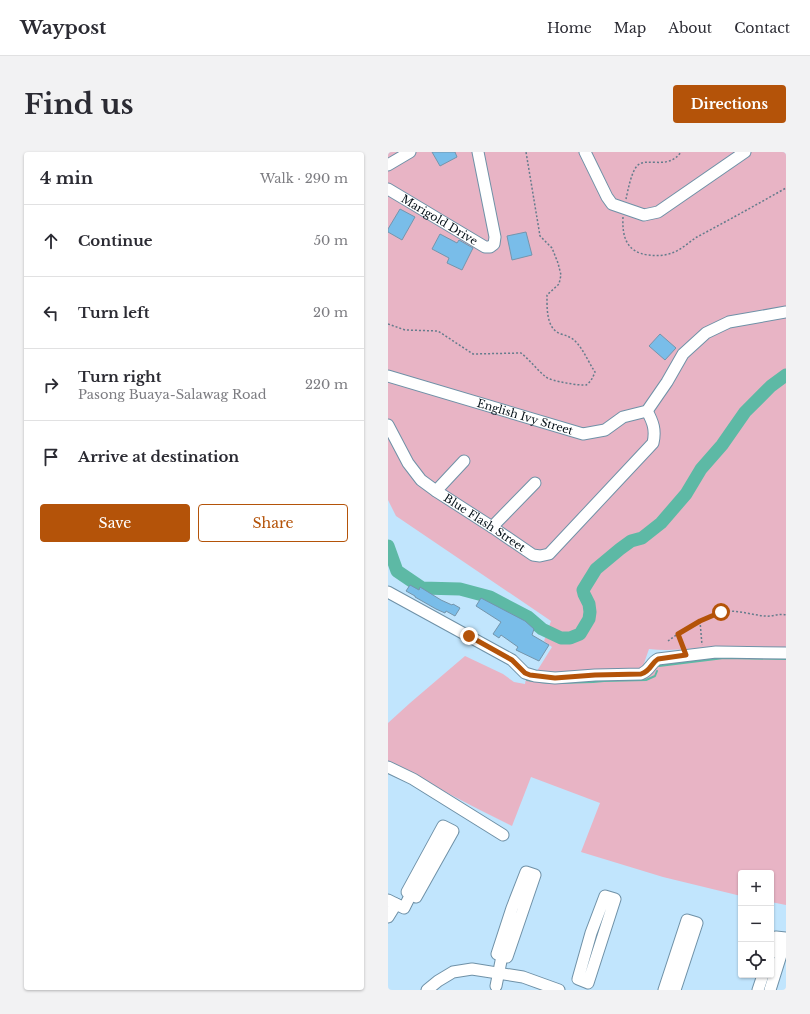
<!DOCTYPE html>
<html lang="en">
<head>
<meta charset="utf-8">
<style>
  body { margin:0; font-family:"Libre Baskerville",serif; background:#f2f2f3; color:#2b2b33 }
  .controls { position:absolute; right:12px; bottom:12px; display:grid; overflow:hidden; border-radius:4px; box-shadow:0 1px 3px #0004 }
  .controls button { width:36px; height:36px; display:grid; place-items:center; padding:0; border:0; border-bottom:1px solid #e1e1e2; background:#fff; color:#2b2b33; font:20px sans-serif }
  .stop { position:absolute; width:12px; height:12px; margin:-9px; border:3px solid #b45309; border-radius:50%; background:#fff }
  .stop.end { background:#b45309; border-color:#fff; box-shadow:0 1px 4px #0008 }
  .list { margin:0; padding:0; list-style:none }
  h2 { display:flex; justify-content:space-between; align-items:center; height:52px; margin:0; padding:0 16px; font-size:17px }
  h2 small { font-size:13px; font-weight:400; color:#7c7c81 }
  .list li { display:grid; grid-template-columns:26px 1fr auto; gap:12px; align-items:center; box-sizing:border-box; height:72px; padding:0 16px; border-top:1px solid #e1e1e2 }
  .list b { display:block; font-size:15px; white-space:nowrap }
  .list p { margin:0; font-size:13px; white-space:nowrap; color:#7c7c81 }
  .list em { font-size:13px; font-style:normal; color:#7c7c81 }
  .actions { display:flex; gap:8px; padding:12px 16px }
  .actions a { flex:1; padding:9px 0; border:1px solid #b45309; border-radius:4px; text-align:center; font-size:14px; color:#b45309 }
  .actions .main { background:#b45309; color:#fff }
  .icon { flex:none; width:22px; height:22px; fill:none; stroke:currentColor; stroke-width:2; stroke-linecap:round; stroke-linejoin:round }
  .map { position:relative; flex:none; width:398px; height:838px; overflow:hidden; border-radius:4px }
  header { display:flex; align-items:center; gap:24px; box-sizing:border-box; height:56px; padding:0 20px; background:#fff; border-bottom:1px solid #e1e1e2 }
  header strong { font-size:19px }
  nav { display:flex; gap:22px; margin-inline-start:auto; font-size:14px }
  .intro { display:flex; align-items:center; justify-content:space-between; box-sizing:border-box; height:96px; padding:0 24px }
  h1 { margin:0; font-size:28px }
  .button { padding:10px 18px; border-radius:4px; background:#b45309; color:#fff; font-size:14px; font-weight:700 }
  main { display:flex; gap:24px; padding:0 24px }
  aside { flex:1; background:#fff; border-radius:4px; box-shadow:0 1px 3px #0004 }
  .map>svg:first-child { display:block }
  .green { fill:#e8b4c5 }
  .lines { fill:none; stroke-linecap:round; stroke-linejoin:round }
  .stream { stroke:#5db9a5; stroke-width:2 }
  .river { stroke:#5db9a5; stroke-width:13 }
  .building { fill:#79bde9; stroke:#7495ac }
  .minor-casing { stroke:#6f91a7; stroke-width:13 }
  .path { stroke:#647c8c; stroke-width:1.5; stroke-dasharray:2 2; stroke-linecap:butt }
  .minor { stroke:#fff; stroke-width:11 }
  .route { stroke:#b45309; stroke-width:5 }
  .labels { text-anchor:middle; dominant-baseline:central; stroke-width:3.5; stroke-linejoin:round; paint-order:stroke }
  .street-label { font-size:11px; fill:#051119; stroke:#c1e5fd }
</style>
</head>
<body>
<header>
<strong>Waypost</strong>
<nav><a>Home</a><a>Map</a><a>About</a><a>Contact</a></nav>
</header>
<div class="intro"><h1>Find us</h1><a class="button">Directions</a></div>
<main>
<aside>
<h2>4 min<small>Walk · 290 m</small></h2>
<ul class="list">
<li><svg class="icon" aria-label="ahead" viewBox="0 0 24 24"><path d="M12 20V5M6 11l6-6 6 6"/></svg><div><b>Continue</b></div><em>50 m</em></li>
<li><svg class="icon" aria-label="left" viewBox="0 0 24 24"><path d="M17 20v-9H6M10 6l-5 5 5 5"/></svg><div><b>Turn left</b></div><em>20 m</em></li>
<li><svg class="icon" aria-label="right" viewBox="0 0 24 24"><path d="M7 20v-9h11M14 6l5 5-5 5"/></svg><div><b>Turn right</b><p>Pasong Buaya-Salawag Road</p></div><em>220 m</em></li>
<li><svg class="icon" aria-label="arrive" viewBox="0 0 24 24"><path d="M6 21V4h12l-3 4 3 4H6"/></svg><div><b>Arrive at destination</b></div></li>
</ul>
<div class="actions"><a class="main">Save</a><a>Share</a></div>
</aside>
<div class="map">
<svg width="398" height="838" viewBox="0 0 398 838">
  <rect width="100%" height="100%" fill="#c1e5fd"/>
  <g class="green">
    <path d="M0 0H398V494L395 497C376 494 356 494 336 494 311 495 286 500 261 497L254 517 170 520 149 519 164 495 156 489 163 469 8 364 0 348Z"/>
    <path d="M336 503 398 505V753L383 750V721H353V744L275 725 193 700 212 651 143 625 124 674 90 657 0 610V571L22 551 77 504 115 522 126 530 137 532 138 526 203 527 259 526 266 520 269 511Z"/>
  </g>
  <g class="lines">
    <g class="stream">
      <path d="M271 514 336 506 398 507"/>
      <path d="M139 528 145 529"/>
      <path d="M152 530 163 531"/>
      <path d="M170 531 205 530 216 529 258 528 267 524 269 519"/>
    </g>
    <path class="river" d="M0 394 9 419 34 436 72 437 102 445 140 465 154 477 173 486H182L192 482 201 467 202 460 201 452 196 442 195 438 208 417 232 397 243 389 254 386 273 371 298 342 313 317 334 293 357 260 383 234 398 223"/>
  </g>
  <g class="building">
    <path d="M44 0H67L69 5 52 14Z"/>
    <path d="M12 57 27 65 14 88 0 80V77Z"/>
    <path d="M138 80 144 103 124 108 119 84Z"/>
    <path d="M52 82 69 91 71 88 85 96 74 118 59 111 61 106 44 97Z"/>
    <path d="M272 182 288 196 277 208 261 194Z"/>
    <path d="M22 433 31 438 32 435 53 448 64 453 65 452 72 456 67 464 58 459 57 461 48 457 27 445V444L18 439Z"/>
    <path d="M93 446 137 469 146 477 144 483 161 493 151 509 128 498 130 495 113 483 111 486 105 482 113 470 88 454Z"/>
  </g>
  <g class="lines">
    <defs>
      <g id="minor">
        <path d="M197 0 219 45 224 52 256 63 270 60 357 0"/>
        <path d="M0 13 22 0"/>
        <path id="s1" d="M0 37 97 95H102L106 92 107 85 90 0"/>
        <path id="s2" d="M0 224 195 282 217 278 235 265 259 259 279 230 295 202 318 181 341 170 398 160"/>
        <path id="s3" d="M0 273 20 311 33 328 48 339 104 375 145 403 152 404 161 402 265 291C268 278 265 270 259 259"/>
        <path d="M48 339 76 309"/>
        <path d="M104 375 147 331"/>
        <path d="M0 440 124 508 137 521 147 524 167 526 207 523 253 522C263 518 262 511 270 507L328 500 398 501"/>
        <path d="M0 615 25 627 115 683"/>
        <path d="M55 674 65 679 28 745 19 740Z"/>
        <path d="M138 720 147 723 119 805 109 802 124 756Z"/>
        <path d="M217 744 227 747 200 831 190 827 203 781Z"/>
        <path d="M0 748 16 756 23 742"/>
        <path d="M0 765 8 752"/>
        <path d="M383 801 388 785 398 786"/>
        <path d="M108 834 114 804"/>
        <path d="M39 838 50 829 65 820 84 817 135 825 171 838"/>
        <path d="M276 838 299 768 309 771 287 838"/>
        <path d="M370 838 375 823"/>
        <path d="M382 838 398 787"/>
      </g>
    </defs>
    <use href="#minor" class="minor-casing"/>
    <g class="path">
      <path d="M238 47C240 38 243 21 249 14 258 4 280 19 293 0"/>
      <path d="M235 65C234 84 238 100 260 103 268 104 276 104 284 101 293 98 301 90 309 85 339 69 368 53 398 36"/>
      <path d="M0 172 17 178 50 179 85 202 133 201C142 208 149 218 158 225 162 229 193 234 198 233 203 230 205 225 207 220 201 211 196 199 189 191 184 185 179 184 173 182 158 177 159 156 159 143L171 132 173 123 170 111 164 96 152 84 138 0"/>
      <path d="M312 469 314 493"/>
      <path d="M290 482 295 495"/>
      <path d="M280 489C295 478 322 459 340 459 353 459 365 463 377 464 384 465 391 461 398 463"/>
    </g>
    <use href="#minor" class="minor"/>
  </g>
  <g class="lines">
    <path class="route" d="M81 484 124 508 137 521 142 523 167 526 207 523 253 522C264 518 262 512 270 507L298 503 290 482 312 469 333 460"/>
  </g>
  <g class="labels">
    <g class="street-label">
      <text stroke="none"><textPath href="#s1" startOffset="60">Marigold Drive</textPath></text>
      <text stroke="none"><textPath href="#s2" startOffset="143">English Ivy Street</textPath></text>
      <text stroke="none"><textPath href="#s3" startOffset="141">Blue Flash Street</textPath></text>
    </g>
  </g>
</svg>
<div class="controls">
<button>+</button>
<button>−</button>
<button><svg class="icon" aria-label="locate" viewBox="0 0 24 24"><circle cx="12" cy="12" r="6"/><path d="M12 2v4M12 18v4M2 12h4M18 12h4"/></svg></button>
</div>
<div class="stop" style="left:333px;top:460px"></div>
<div class="stop end" style="left:81px;top:484px"></div>
</div>
</main>
</body>
</html>
